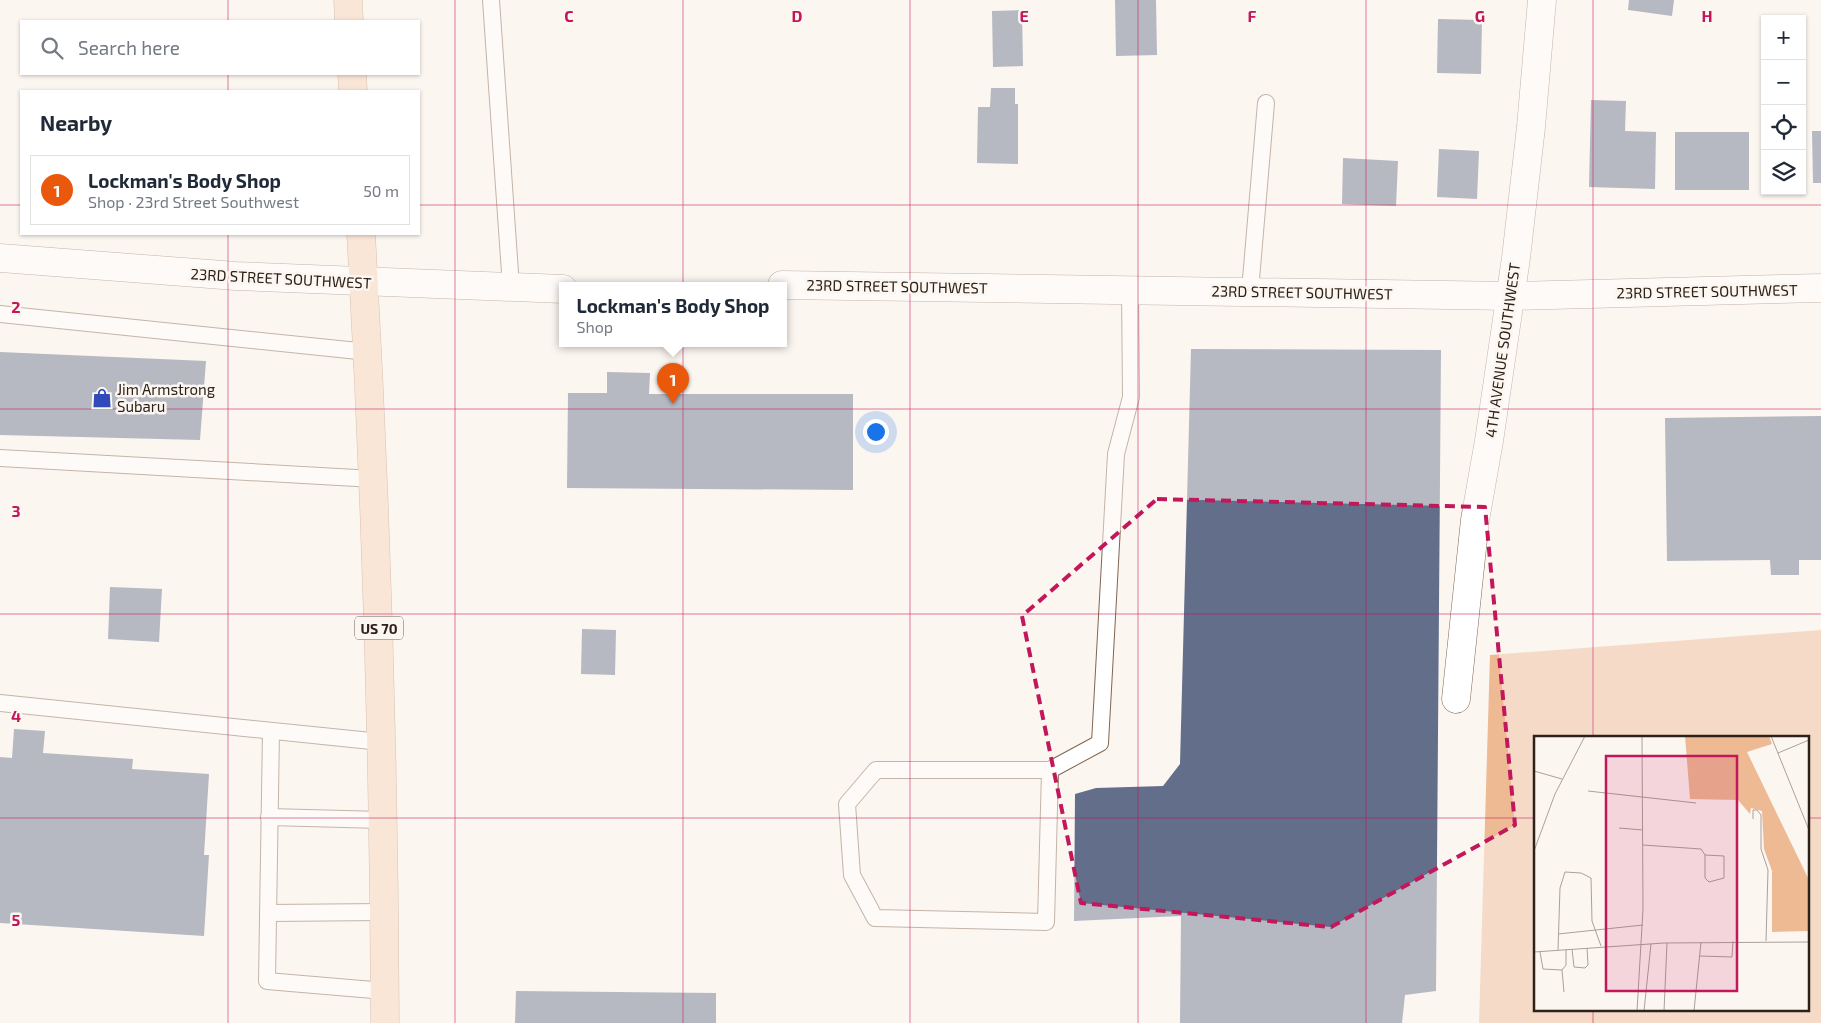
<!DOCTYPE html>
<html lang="en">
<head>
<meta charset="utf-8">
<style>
  body { margin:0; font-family:"Exo 2",sans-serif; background:#f2f2f3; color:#1f2937 }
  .controls { position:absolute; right:15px; top:15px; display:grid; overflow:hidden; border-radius:0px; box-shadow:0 1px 4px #0004 }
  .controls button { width:45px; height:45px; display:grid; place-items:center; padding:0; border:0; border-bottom:1px solid #e0e1e3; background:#fff; color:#1f2937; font:25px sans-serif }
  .you { position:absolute; left:875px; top:431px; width:18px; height:18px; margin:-12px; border:4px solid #fff; border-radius:50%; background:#1a73e8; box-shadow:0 0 0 8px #1a73e833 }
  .badge { display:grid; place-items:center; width:32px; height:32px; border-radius:50%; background:#ea580c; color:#fff; font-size:16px; font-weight:700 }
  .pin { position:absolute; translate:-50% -41px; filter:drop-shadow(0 1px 2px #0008) }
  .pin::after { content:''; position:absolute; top:26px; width:18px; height:15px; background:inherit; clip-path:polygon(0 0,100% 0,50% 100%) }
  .popup { position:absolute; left:559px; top:282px; width:228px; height:65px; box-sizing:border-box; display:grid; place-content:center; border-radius:0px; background:#fff; filter:drop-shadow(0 1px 4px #0005); font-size:16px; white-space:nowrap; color:#747a83 }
  .popup b { font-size:19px; color:#1f2937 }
  .popup::after { content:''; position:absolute; left:50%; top:100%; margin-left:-10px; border:10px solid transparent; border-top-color:#fff }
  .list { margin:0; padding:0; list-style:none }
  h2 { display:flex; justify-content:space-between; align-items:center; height:65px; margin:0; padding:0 20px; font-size:21px }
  h2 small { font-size:16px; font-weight:400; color:#747a83 }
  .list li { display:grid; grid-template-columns:32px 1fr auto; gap:15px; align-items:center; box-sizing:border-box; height:70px; margin:0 10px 10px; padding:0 10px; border:1px solid #e0e1e3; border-radius:0px }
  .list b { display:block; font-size:19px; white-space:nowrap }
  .list p { margin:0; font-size:16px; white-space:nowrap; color:#747a83 }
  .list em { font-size:16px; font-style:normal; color:#747a83 }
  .icon { flex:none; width:28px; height:28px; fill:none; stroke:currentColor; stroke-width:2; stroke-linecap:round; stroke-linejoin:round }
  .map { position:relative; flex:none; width:1821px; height:1023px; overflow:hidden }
  .search { position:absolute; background:#fff; box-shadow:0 1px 4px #0004; left:20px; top:20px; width:400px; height:55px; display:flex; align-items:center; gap:12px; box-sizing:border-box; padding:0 18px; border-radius:0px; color:#747a83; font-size:19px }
  .panel { position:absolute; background:#fff; box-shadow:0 1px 4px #0004; left:20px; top:90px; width:400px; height:145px; border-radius:0px }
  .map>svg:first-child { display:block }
  .forest { fill:#eeba94; fill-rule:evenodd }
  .building { fill:#636e8a }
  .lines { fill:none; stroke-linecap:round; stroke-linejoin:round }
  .lane-casing { stroke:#806551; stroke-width:18 }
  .street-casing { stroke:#806551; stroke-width:29 }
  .primary-casing { stroke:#ad8161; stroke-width:29 }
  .lane { stroke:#fff; stroke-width:16 }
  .street { stroke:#fff; stroke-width:28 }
  .primary { stroke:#f7d2b8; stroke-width:28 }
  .marked { fill:none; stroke:#c2185b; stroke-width:4; stroke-dasharray:10 6; stroke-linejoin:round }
  .grid { fill:none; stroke:#c2185b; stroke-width:1; stroke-opacity:0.55 }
  .labels { text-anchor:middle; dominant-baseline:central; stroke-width:5; stroke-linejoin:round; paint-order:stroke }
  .shield { fill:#fcf6f1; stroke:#6b615a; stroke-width:1 }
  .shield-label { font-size:14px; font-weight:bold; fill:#2d2119 }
  .street-label { font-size:15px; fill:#2d2119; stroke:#fcf6f1 }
  .poi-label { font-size:15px; fill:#2d2119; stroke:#fcf6f1; text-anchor:start }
  .inset-road { fill:none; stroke:#a9a19b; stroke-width:1 }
  .view { fill:#c2185b; fill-opacity:0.15; stroke:#c2185b; stroke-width:2.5 }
  .inset-edge { fill:none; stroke:#2d2119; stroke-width:2.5 }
  .grid-label { font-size:16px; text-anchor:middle; font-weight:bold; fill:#c2185b; stroke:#fcf6f1; stroke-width:5; stroke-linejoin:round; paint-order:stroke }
</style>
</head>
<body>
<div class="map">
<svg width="1821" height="1023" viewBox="0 0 1821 1023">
  <rect width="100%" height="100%" fill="#fcf6f1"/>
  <path class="forest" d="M1821 630V1023H1479L1490 655ZM1535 737H1807V1009H1535Z"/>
  <g class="building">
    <path d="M1115 0H1156L1157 55 1116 56Z"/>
    <path d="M1629 0H1674L1672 16 1628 10Z"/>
    <path d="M1022 10 1023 66 993 67 992 11Z"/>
    <path d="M1438 19 1482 20 1481 74 1437 73Z"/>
    <path d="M991 88H1015V104H1018V164L977 163 978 107H990Z"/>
    <path d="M1591 100 1626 101 1625 131 1656 132 1655 189 1589 187Z"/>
    <path d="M1812 131H1821V183H1813Z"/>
    <rect x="1675" y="132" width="74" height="58"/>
    <path d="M1439 149 1479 151 1477 199 1437 197Z"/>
    <path d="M1343 158 1398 161 1396 206 1342 204Z"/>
    <path d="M1191 349 1441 350 1436 991 1405 995 1402 1023H1180L1181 916 1074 921 1075 794 1096 788 1163 786 1180 764Z"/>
    <path d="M0 352 206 361 200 440 0 435Z"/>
    <path d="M607 372 650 373 649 394H853V490L567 488 568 393H607Z"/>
    <path d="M1821 416V560H1799V575H1771L1770 560 1667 561 1665 418Z"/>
    <path d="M110 587 162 589 159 642 108 639Z"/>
    <path d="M582 629 616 630 615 675 581 674Z"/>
    <path d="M14 729 45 731 43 753 133 759 132 769 209 774 204 855H209L204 936 0 923V757L12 758Z"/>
    <path d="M516 991 716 993V1023H515Z"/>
  </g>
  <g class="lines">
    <defs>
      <g id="lane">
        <path d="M491 0 511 287"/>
        <path d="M1250 291 1266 103"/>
        <path d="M0 314 368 352"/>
        <path d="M0 458 374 479"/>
        <path d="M0 703 381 742"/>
        <path d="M271 731 267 981 385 991"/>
        <path d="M1050 770H876L847 804 852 875 875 918 1046 922 1050 770 1100 743 1116 454 1131 397 1130 289"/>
        <path d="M269 817 382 820"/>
        <path d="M268 913 384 912"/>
      </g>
      <g id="street">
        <path d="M0 258 236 276 563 289"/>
        <path d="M782 285 1511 296 1821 288"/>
        <path d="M1456 699 1475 520 1489 441 1516 258 1531 127 1542 0"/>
      </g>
      <g id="primary">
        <path d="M348 0 349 21"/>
        <path d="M352 74 353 91"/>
        <path d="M361 234C376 497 384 760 385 1023"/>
      </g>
    </defs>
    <use href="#lane" class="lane-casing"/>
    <use href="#street" class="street-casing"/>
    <use href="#primary" class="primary-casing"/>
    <use href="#lane" class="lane"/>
    <use href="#street" class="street"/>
    <use href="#primary" class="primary"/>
  </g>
  <path d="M0 0H1821V1023H0ZM1157 499 1485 507 1515 825 1331 927 1081 903 1022 616Z" fill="#fcf6f1" fill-opacity=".55" fill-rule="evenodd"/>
  <path class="marked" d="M1157 499 1485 507 1515 825 1331 927 1081 903 1022 616Z"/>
  <path class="grid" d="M228 0V21M455 0V1023M683 0V1023M910 0V1023M1138 0V1023M1366 0V1023M1593 0V737M228 74V91M0 205H21M419 205H1821M228 234V1023M0 409H1821M0 614H1821M0 818H1535M1807 818H1821M1593 1009V1023"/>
  <defs>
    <symbol id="shop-bare" viewBox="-9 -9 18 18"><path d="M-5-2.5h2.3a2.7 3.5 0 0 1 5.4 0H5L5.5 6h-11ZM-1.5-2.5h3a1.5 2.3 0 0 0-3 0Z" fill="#314abb" stroke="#fcf6f1" stroke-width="2.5" paint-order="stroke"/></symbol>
  </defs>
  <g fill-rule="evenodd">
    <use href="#shop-bare" x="88" y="384" width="28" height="28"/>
  </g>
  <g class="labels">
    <rect class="shield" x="355" y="616.5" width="48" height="23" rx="4"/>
    <g class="shield-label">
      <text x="379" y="628">US 70</text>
    </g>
    <g class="street-label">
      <text transform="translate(281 278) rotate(3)">23RD STREET SOUTHWEST</text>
      <text transform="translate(897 286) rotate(1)">23RD STREET SOUTHWEST</text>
      <text transform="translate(1707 291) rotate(-1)">23RD STREET SOUTHWEST</text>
      <text transform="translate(1302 292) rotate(1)">23RD STREET SOUTHWEST</text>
      <text transform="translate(1502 350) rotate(-82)">4TH AVENUE SOUTHWEST</text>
    </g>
    <g class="poi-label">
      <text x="117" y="389">Jim Armstrong<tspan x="117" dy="17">Subaru</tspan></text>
    </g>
  </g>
  <g transform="translate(1534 736)">
    <rect width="275" height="275" fill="#fcf6f1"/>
    <path d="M151 0H235L238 8 213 16 275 144V195L238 196V135L230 113 228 75 217 72 216 78 204 64 156 63Z" fill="#eeba94"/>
    <path class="inset-road" d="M237 0 275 94M244 17 275 4M0 35 28 43M54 55 162 67M219 83V74H223L227 79V113L234 134 232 205M85 92 109 94M109 109 167 113 171 119 190 120V142L175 146 171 142V119M0 115 21 58 51 0M24 198 109 189M38 213 40 231 51 232 54 229 53 212M24 214 26 152 31 136 47 137 57 142 58 185 67 210M0 216 130 207 275 206M6 216 9 233 28 234 32 229V213M166 220 198 221 199 205M28 234 30 256M103 275 109 173 108 0M110 275 117 208M130 275 133 207M160 275 167 206"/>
    <path class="view" d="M72 20H203V255H72Z"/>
    <rect width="275" height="275" class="inset-edge"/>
  </g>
  <g class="grid-label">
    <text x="569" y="22">C</text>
    <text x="797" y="22">D</text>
    <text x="1024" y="22">E</text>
    <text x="1252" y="22">F</text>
    <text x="1480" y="22">G</text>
    <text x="1707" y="22">H</text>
    <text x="16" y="313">2</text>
    <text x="16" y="517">3</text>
    <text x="16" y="722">4</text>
    <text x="16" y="926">5</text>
  </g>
</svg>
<div class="controls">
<button>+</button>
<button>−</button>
<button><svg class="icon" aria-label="locate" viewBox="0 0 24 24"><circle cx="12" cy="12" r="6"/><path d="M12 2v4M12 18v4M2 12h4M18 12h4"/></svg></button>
<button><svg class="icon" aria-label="layers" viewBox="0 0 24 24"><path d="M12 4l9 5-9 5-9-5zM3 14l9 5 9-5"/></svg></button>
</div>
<div class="you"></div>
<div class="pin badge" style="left:673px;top:404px">1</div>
<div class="popup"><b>Lockman's Body Shop</b>Shop</div>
<div class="search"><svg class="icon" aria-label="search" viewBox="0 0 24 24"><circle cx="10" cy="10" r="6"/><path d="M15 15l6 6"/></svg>Search here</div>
<section class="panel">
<h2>Nearby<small></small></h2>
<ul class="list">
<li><span class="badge">1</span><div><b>Lockman's Body Shop</b><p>Shop · 23rd Street Southwest</p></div><em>50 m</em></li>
</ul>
</section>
</div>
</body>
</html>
